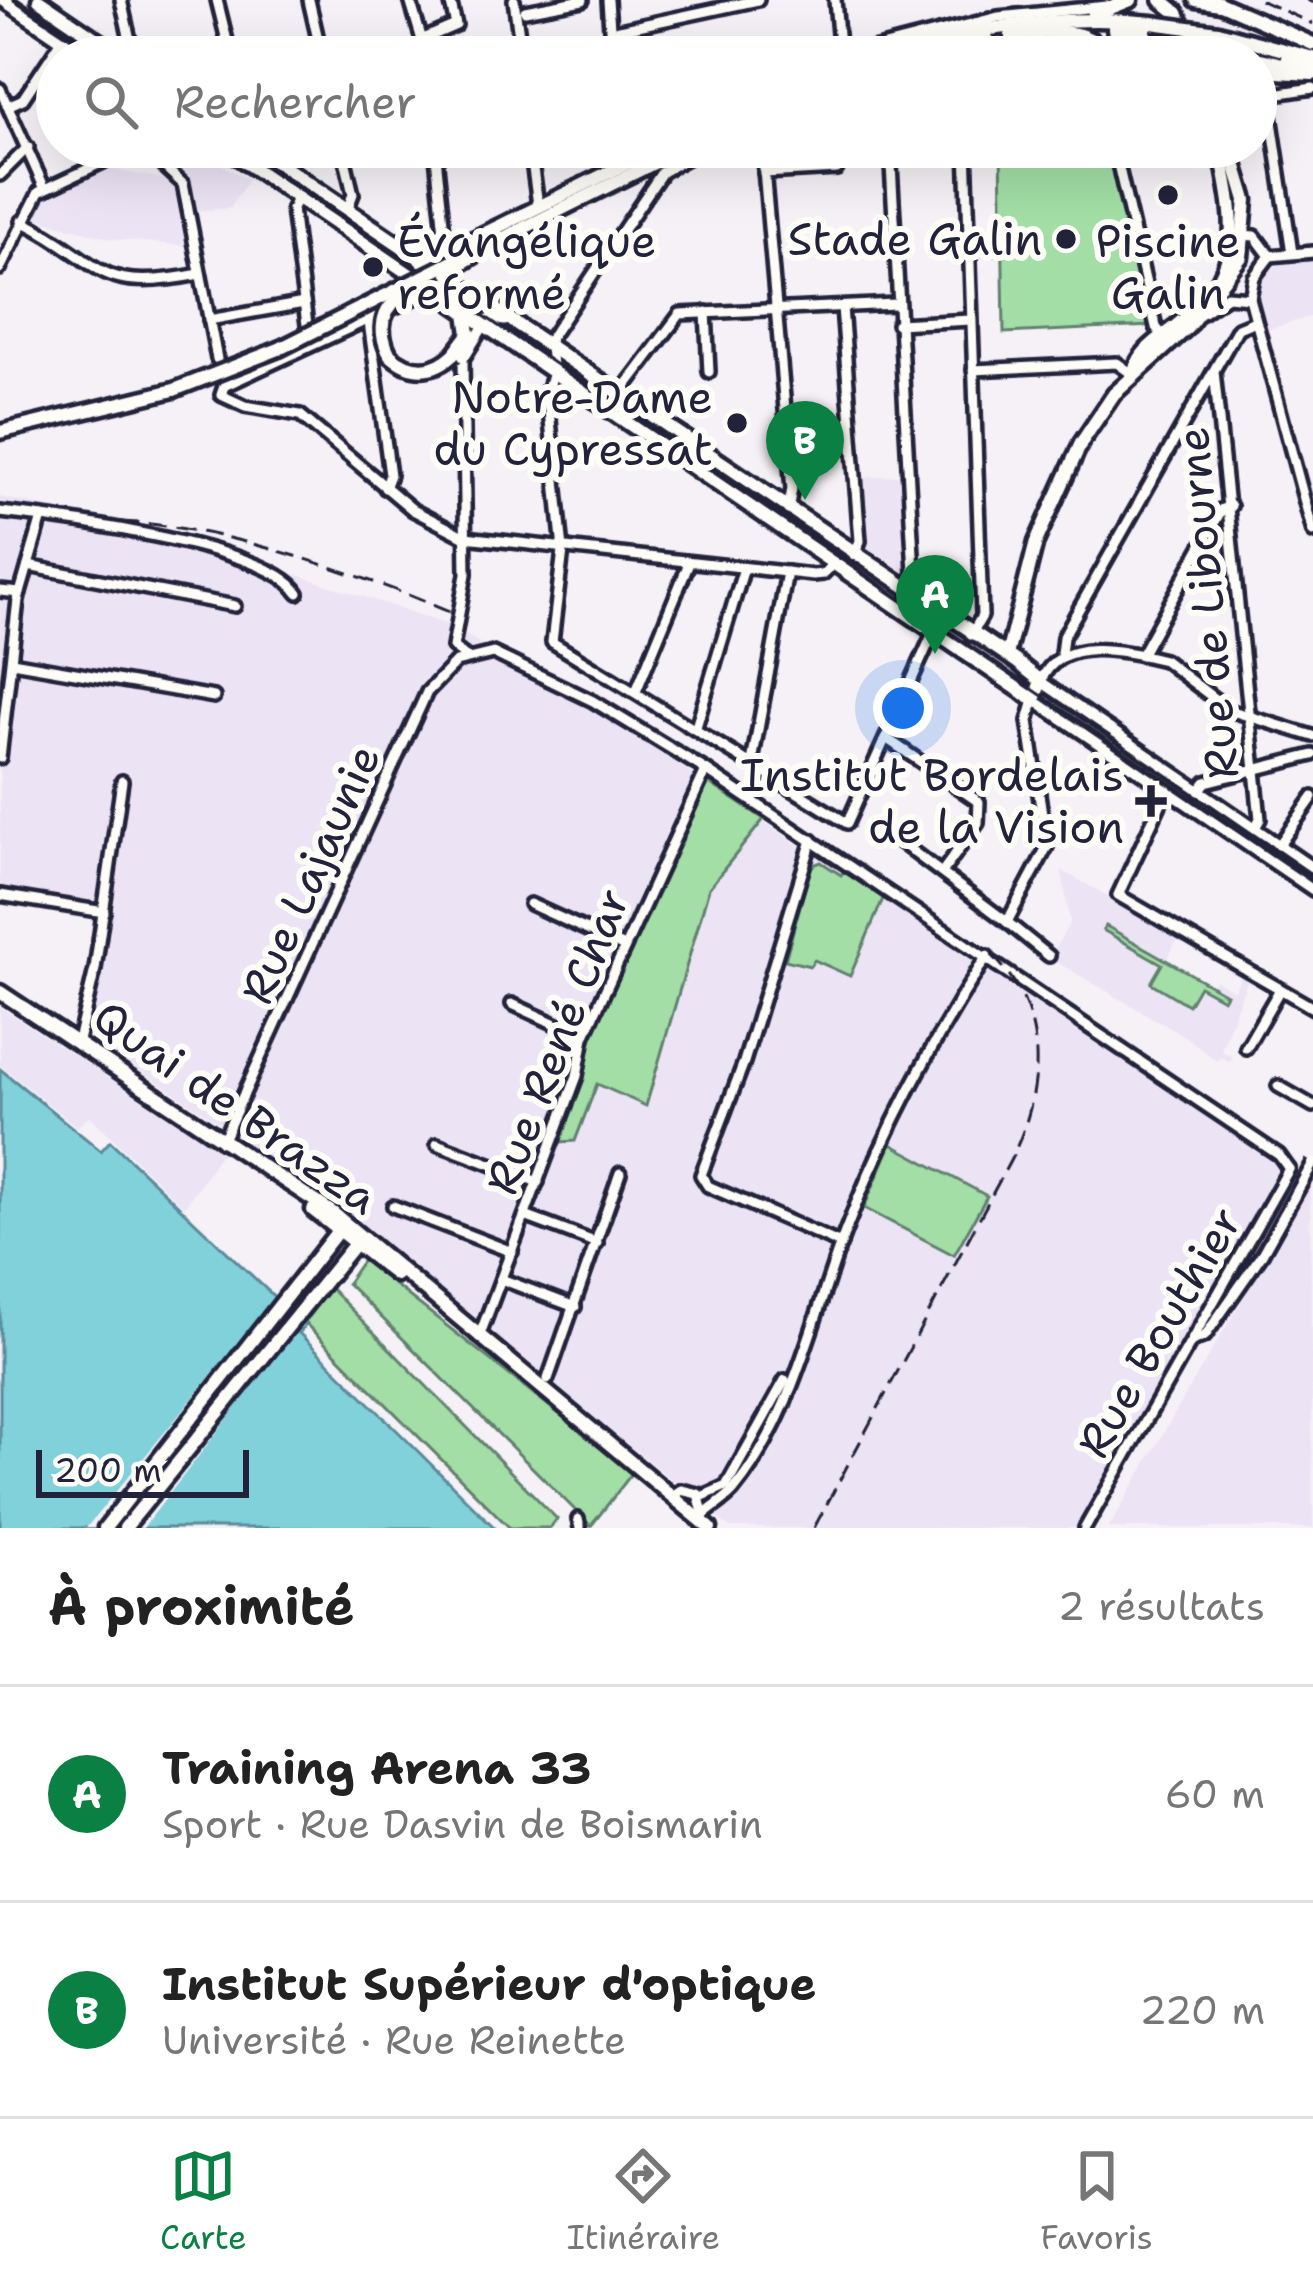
<!DOCTYPE html>
<html lang="fr">
<head>
<meta charset="utf-8">
<style>
  body { margin:0; font-family:"Shantell Sans",sans-serif; background:#f6f6f6; color:#222 }
  .scale { position:absolute; left:36px; bottom:30px; width:213px; box-sizing:border-box; padding-left:12px; border:6px solid #22223b; border-top:0; font-size:33px; line-height:42px; white-space:nowrap; color:#22223b; -webkit-text-stroke:9px #fdfcf7; paint-order:stroke }
  .you { position:absolute; left:903px; top:708px; width:42px; height:42px; margin:-30px; border:9px solid #fff; border-radius:50%; background:#1a73e8; box-shadow:0 0 0 18px #1a73e833 }
  .badge { display:grid; place-items:center; width:78px; height:78px; border-radius:50%; background:#0b8043; color:#fff; font-size:39px; font-weight:700 }
  .pin { position:absolute; translate:-50% -99px; filter:drop-shadow(0 3px 6px #0008) }
  .pin::after { content:''; position:absolute; top:63px; width:42px; height:36px; background:inherit; clip-path:polygon(0 0,100% 0,50% 100%) }
  .list { margin:0; padding:0; list-style:none }
  h2 { display:flex; justify-content:space-between; align-items:center; height:156px; margin:0; padding:0 48px; font-size:51px }
  h2 small { font-size:39px; font-weight:400; color:#767676 }
  .list li { display:grid; grid-template-columns:78px 1fr auto; gap:36px; align-items:center; box-sizing:border-box; height:216px; padding:0 48px; border-top:3px solid #e0e0e0 }
  .list b { display:block; font-size:45px; white-space:nowrap }
  .list p { margin:0; font-size:39px; white-space:nowrap; color:#767676 }
  .list em { font-size:39px; font-style:normal; color:#767676 }
  .icon { flex:none; width:66px; height:66px; fill:none; stroke:currentColor; stroke-width:2; stroke-linecap:round; stroke-linejoin:round }
  .map { position:relative; flex:none; width:1313px; height:1528px; overflow:hidden }
  .search { position:absolute; background:#fff; box-shadow:0 12px 48px #0002; left:36px; right:36px; top:36px; height:132px; display:flex; align-items:center; gap:30px; box-sizing:border-box; padding:0 42px; border-radius:66px; color:#767676; font-size:45px }
  .sheet { height:588px; background:#fff }
  nav { display:flex; justify-content:space-around; align-items:center; box-sizing:border-box; height:168px; border-top:3px solid #e0e0e0; background:#fff; font-size:33px; color:#767676 }
  nav a { display:grid; justify-items:center; gap:6px }
  nav .on { color:#0b8043 }
  .map>svg:first-child { display:block }
  .built { fill:#ece3f5 }
  .green { fill:#a2dea5; stroke:#628070; stroke-width:3 }
  .water { fill:#81d1db; stroke:#5b8b9b; stroke-width:3 }
  .pier { fill:#f5f1f6 }
  .lines { fill:none; stroke-linecap:round; stroke-linejoin:round }
  .minor-casing { stroke:#22223b; stroke-width:18 }
  .major-casing { stroke:#22223b; stroke-width:21 }
  .minor { stroke:#fdfcf7; stroke-width:9 }
  .major { stroke:#fdfcf7; stroke-width:12 }
  .tram { stroke:#22223b; stroke-width:3 }
  .rail { stroke:#22223b; stroke-width:3; stroke-dasharray:18 9; stroke-linecap:butt }
  .minor-bridge-casing { stroke:#22223b; stroke-width:18; stroke-linecap:butt }
  .major-bridge-casing { stroke:#22223b; stroke-width:21; stroke-linecap:butt }
  .minor-bridge { stroke:#fdfcf7; stroke-width:9 }
  .major-bridge { stroke:#fdfcf7; stroke-width:12 }
  .poi-dot { fill:#22223b; stroke:#fdfcf7; stroke-width:4.5 }
  .labels { text-anchor:middle; dominant-baseline:central; stroke-width:12; stroke-linejoin:round; paint-order:stroke }
  .poi-label { font-size:45px; fill:#22223b; stroke:#fdfcf7; text-anchor:end }
  .street-label { font-size:45px; fill:#22223b; stroke:#fdfcf7 }
</style>
</head>
<body>
<div class="map">
<svg width="1313" height="1528" viewBox="0 0 1313 1528">
  <rect width="100%" height="100%" fill="#f5f1f6"/>
  <filter id="ink" filterUnits="userSpaceOnUse"><feTurbulence type="fractalNoise" baseFrequency=".00833" numOctaves="2"/><feDisplacementMap in="SourceGraphic" scale="24" xChannelSelector="R" yChannelSelector="G"/><feConvolveMatrix kernelMatrix="1 2 1 2 8 2 1 2 1" color-interpolation-filters="sRGB"/></filter>
  <g filter="url(#ink)">
    <g class="built">
      <path d="M192 147 248 180 230 208 194 211 180 164Z"/>
      <path d="M109 169 165 179 174 186 188 246 112 239 32 217 45 198Z"/>
      <path d="M1313 260V316L1266 330 1258 303 1263 275 1285 261Z"/>
      <path d="M902 475 908 572 905 574 865 547 860 478Z"/>
      <path d="M0 497 174 534 449 625 633 734 803 848 846 868 1279 1155 1283 1176 1081 1528H730L358 1223 235 1133 76 1028 98 908 0 890Z"/>
      <path d="M1062 871 1180 935 1167 959 1211 986 1215 980 1234 991 1243 971 1249 975 1221 1050 1232 1057 1230 1062 1221 1057 1217 1061 1189 1039 1050 958 1070 922Z"/>
      <path d="M0 1007 222 1152 184 1207 90 1116 77 1127 0 1065Z"/>
      <path d="M1310 1188 1313 1528H1109L1196 1377Z"/>
    </g>
    <g class="green">
      <path d="M1001 147 1110 156 1151 326 1004 333Z"/>
      <path d="M1056 697 1313 872V885L1049 706Z"/>
      <path d="M706 781 764 819 709 888 646 1106 597 1084 575 1141 559 1142 595 1025Z"/>
      <path d="M821 862 841 875 846 868 885 894 850 976 814 960 810 966 785 960 811 866Z"/>
      <path d="M1106 926 1226 994 1223 999 1199 986 1188 1005 1151 983 1162 964 1103 930Z"/>
      <path d="M891 1144 987 1196 954 1255 864 1208Z"/>
      <path d="M363 1260 633 1472 591 1526 347 1283Z"/>
      <path d="M330 1288 557 1519 550 1528H510L304 1322Z"/>
    </g>
    <path class="water" d="M0 1069 101 1151 110 1141 305 1326 299 1333 495 1528H0Z"/>
    <path class="pier" d="M279 1293 305 1318 143 1528H86Z"/>
    <g class="lines">
      <defs>
        <g id="minor">
          <path d="M121 0 131 44 125 57"/>
          <path d="M217 0 231 57"/>
          <path d="M309 0 322 57"/>
          <path d="M410 0 427 57"/>
          <path d="M514 0 522 57"/>
          <path d="M608 0 612 57"/>
          <path d="M835 0 840 57"/>
          <path d="M525 11 583 0"/>
          <path d="M610 32 758 0"/>
          <path d="M426 38 456 25 450 0"/>
          <path d="M842 57 998 17 1107 6"/>
          <path d="M963 57 1080 40 1090 44 1095 57"/>
          <path d="M0 89 45 189"/>
          <path d="M10 105 23 99 62 40"/>
          <path d="M143 147 183 184 217 359"/>
          <path d="M342 147 353 194 347 210"/>
          <path d="M435 147 446 251"/>
          <path d="M530 147 538 205"/>
          <path d="M620 147 623 161"/>
          <path d="M707 147 662 172 549 340 553 373 547 390 563 550 552 642 847 823 934 631"/>
          <path d="M762 147 792 489 788 510"/>
          <path d="M890 147 914 572 908 592"/>
          <path d="M966 147 982 616 971 635"/>
          <path d="M1114 147 1156 327 1164 338"/>
          <path d="M764 173 837 169"/>
          <path d="M0 175 28 147"/>
          <path d="M297 198 292 209 309 340"/>
          <path d="M22 221C106 263 92 295 200 274"/>
          <path d="M1238 235 1255 236 1270 256"/>
          <path d="M969 248 996 247"/>
          <path d="M1292 253 1268 95 1313 88"/>
          <path d="M1270 256 1254 277 1250 298 1313 532"/>
          <path d="M1270 256 1313 252"/>
          <path d="M0 269 39 192 135 147"/>
          <path d="M421 279 419 296 224 386 221 395 245 406 300 415 413 510 465 537 813 575 823 574 834 563"/>
          <path d="M842 307 860 541 854 555"/>
          <path d="M706 312 709 372"/>
          <path d="M1202 313 1227 296 1250 298"/>
          <path d="M209 320 304 303"/>
          <path d="M369 322 390 475 385 488"/>
          <path d="M897 324 971 320"/>
          <path d="M973 370 1117 363 1132 374"/>
          <path d="M1214 371 1260 819 1255 828"/>
          <path d="M619 395 680 314 896 304"/>
          <path d="M0 512C59 518 270 546 298 593"/>
          <path d="M28 566 235 606"/>
          <path d="M0 591 20 593"/>
          <path d="M1061 654 1063 637 1238 328 1255 321"/>
          <path d="M1141 655 1222 509 1231 506"/>
          <path d="M466 657 453 647 466 574 463 359 488 319 505 321"/>
          <path d="M12 662 214 697"/>
          <path d="M1040 681 1313 868"/>
          <path d="M1041 681C1060 635 1124 650 1164 660L1229 710 1313 736"/>
          <path d="M637 689 689 563"/>
          <path d="M696 727 744 568"/>
          <path d="M886 738 979 802 978 823 943 871"/>
          <path d="M0 758 18 600 42 517"/>
          <path d="M752 762 787 572"/>
          <path d="M1167 790 1118 895 1313 1008"/>
          <path d="M1199 791 1206 782 1313 755"/>
          <path d="M884 830 1007 922 1047 847 1028 721 1034 700 1313 890"/>
          <path d="M812 840 744 1062 701 1175 708 1186 841 1244"/>
          <path d="M1279 845 1313 797"/>
          <path d="M0 895 104 912"/>
          <path d="M530 904 622 946"/>
          <path d="M1007 922 1049 956"/>
          <path d="M512 1004 584 1037"/>
          <path d="M77 1045 95 969 122 781"/>
          <path d="M1246 1048 1280 989"/>
          <path d="M1278 1086 1313 1106"/>
          <path d="M222 1142 427 692 456 662 493 653 593 701 706 770 1279 1155 1289 1169"/>
          <path d="M437 1144 538 1182"/>
          <path d="M393 1206 512 1252"/>
          <path d="M525 1216 597 1243"/>
          <path d="M501 1279 575 1307"/>
          <path d="M479 1337 577 1076 584 1037 706 770"/>
          <path d="M1192 1341 1205 1336 1262 1254"/>
          <path d="M548 1379 620 1173"/>
          <path d="M671 1497 681 1490 698 1494 704 1516"/>
          <path d="M701 1497 726 1486 785 1380"/>
          <path d="M705 1514C714 1506 725 1500 733 1491 792 1420 813 1316 845 1232 883 1133 930 1045 987 956"/>
          <path d="M578 1519 580 1528"/>
          <path d="M1085 1528 1289 1169"/>
        </g>
        <g id="major">
          <path d="M4 0 88 57"/>
          <path d="M39 0 123 57"/>
          <path d="M1161 0 1177 13 1200 57"/>
          <path d="M1196 0 1220 4"/>
          <path d="M1212 0 1313 44"/>
          <path d="M1093 15 1131 0"/>
          <path d="M1114 29 1155 31"/>
          <path d="M1218 32 1313 58"/>
          <path d="M1011 35C1042 34 1092 22 1105 57"/>
          <path d="M1226 51 1254 57"/>
          <path d="M872 57C961 30 1058 13 1152 23"/>
          <path d="M906 57 986 38"/>
          <path d="M1121 57 1136 43 1160 41"/>
          <path d="M1256 58 1296 67"/>
          <path d="M1287 58 1313 67"/>
          <path d="M1256 71 1313 74"/>
          <path d="M223 147 1034 700 1041 681 1017 662 255 147"/>
          <path d="M472 254 686 147"/>
          <path d="M420 260 451 250 660 147"/>
          <path d="M454 354 469 334 466 313"/>
          <path d="M1133 373C1141 349 1158 340 1177 325 1248 270 1235 224 1220 147"/>
          <path d="M0 432 174 390"/>
          <path d="M1007 655 1036 542 1081 443 1114 394 1187 328 1241 257 1246 200 1230 147"/>
          <path d="M0 992 333 1213 710 1528"/>
          <path d="M313 1210 396 1275"/>
          <path d="M105 1528 344 1223"/>
          <path d="M125 1528 358 1240"/>
        </g>
      </defs>
      <use href="#minor" class="minor-casing"/>
      <use href="#major" class="major-casing"/>
      <use href="#minor" class="minor"/>
      <use href="#major" class="major"/>
      <g class="tram">
        <path d="M14 0 100 57"/>
        <path d="M236 147 1313 880"/>
      </g>
      <g class="rail">
        <path d="M1260 0 1313 24"/>
        <path d="M1307 0 1313 3"/>
        <path d="M121 522C219 525 364 575 454 614"/>
        <path d="M814 1528 1010 1161C1049 1084 1050 996 974 940"/>
      </g>
      <defs>
        <path id="minor-bridge" d="M1262 1254 1313 1163"/>
        <g id="major-bridge">
          <path d="M1152 23 1218 32"/>
          <path d="M1160 41 1226 51"/>
          <path d="M448 272 482 251"/>
          <path d="M408 292C382 306 376 329 390 355 411 374 434 373 454 354"/>
          <path d="M174 390 279 349 454 261"/>
        </g>
      </defs>
      <use href="#minor-bridge" class="minor-bridge-casing"/>
      <use href="#major-bridge" class="major-bridge-casing"/>
      <use href="#minor-bridge" class="minor-bridge"/>
      <use href="#major-bridge" class="major-bridge"/>
    </g>
  </g>
  <g class="poi-dot">
    <circle cx="1168" cy="195" r="12"/>
    <circle cx="1066" cy="239" r="12"/>
    <circle cx="373" cy="267" r="12"/>
    <circle cx="737" cy="423" r="12"/>
    <path d="M1145 783h12v12h12v12h-12v12h-12v-12h-12v-12h12z"/>
  </g>
  <g class="labels">
    <g class="poi-label">
      <text x="1042" y="239">Stade Galin</text>
      <text x="397" y="241" text-anchor="start">Évangélique<tspan x="397" dy="52">reformé</tspan></text>
      <text x="1168" y="241" text-anchor="middle">Piscine<tspan x="1168" dy="52">Galin</tspan></text>
      <text x="713" y="397">Notre-Dame<tspan x="713" dy="52">du Cypressat</tspan></text>
      <text x="1124" y="775">Institut Bordelais<tspan x="1124" dy="52">de la Vision</tspan></text>
    </g>
    <g class="street-label">
      <text transform="translate(1207 603) rotate(-95)">Rue de Libourne</text>
      <text transform="translate(310 874) rotate(-66)">Rue Lajaunie</text>
      <text transform="translate(557 1041) rotate(-69)">Rue René Char</text>
      <text transform="translate(236 1107) rotate(35)">Quai de Brazza</text>
      <text transform="translate(1159 1332) rotate(-60)">Rue Bouthier</text>
    </g>
  </g>
</svg>
<div class="scale">200 m</div>
<div class="you"></div>
<div class="pin badge" style="left:935px;top:654px">A</div>
<div class="pin badge" style="left:805px;top:500px">B</div>
<div class="search"><svg class="icon" aria-label="search" viewBox="0 0 24 24"><circle cx="10" cy="10" r="6"/><path d="M15 15l6 6"/></svg>Rechercher</div>
</div>
<section class="sheet">
<h2>À proximité<small>2 résultats</small></h2>
<ul class="list">
<li><span class="badge">A</span><div><b>Training Arena 33</b><p>Sport · Rue Dasvin de Boismarin</p></div><em>60 m</em></li>
<li><span class="badge">B</span><div><b>Institut Supérieur d'optique</b><p>Université · Rue Reinette</p></div><em>220 m</em></li>
</ul>
</section>
<nav>
<a class="on"><svg class="icon" aria-label="map" viewBox="0 0 24 24"><path d="M3 6l6-2 6 2 6-2v14l-6 2-6-2-6 2zM9 4v14M15 6v14"/></svg>Carte</a>
<a><svg class="icon" aria-label="directions" viewBox="0 0 24 24"><path d="M12 3l9 9-9 9-9-9zM9 14v-3h6M13 9l2 2-2 2"/></svg>Itinéraire</a>
<a><svg class="icon" aria-label="saved" viewBox="0 0 24 24"><path d="M7 4h10v16l-5-4-5 4z"/></svg>Favoris</a>
</nav>
</body>
</html>
